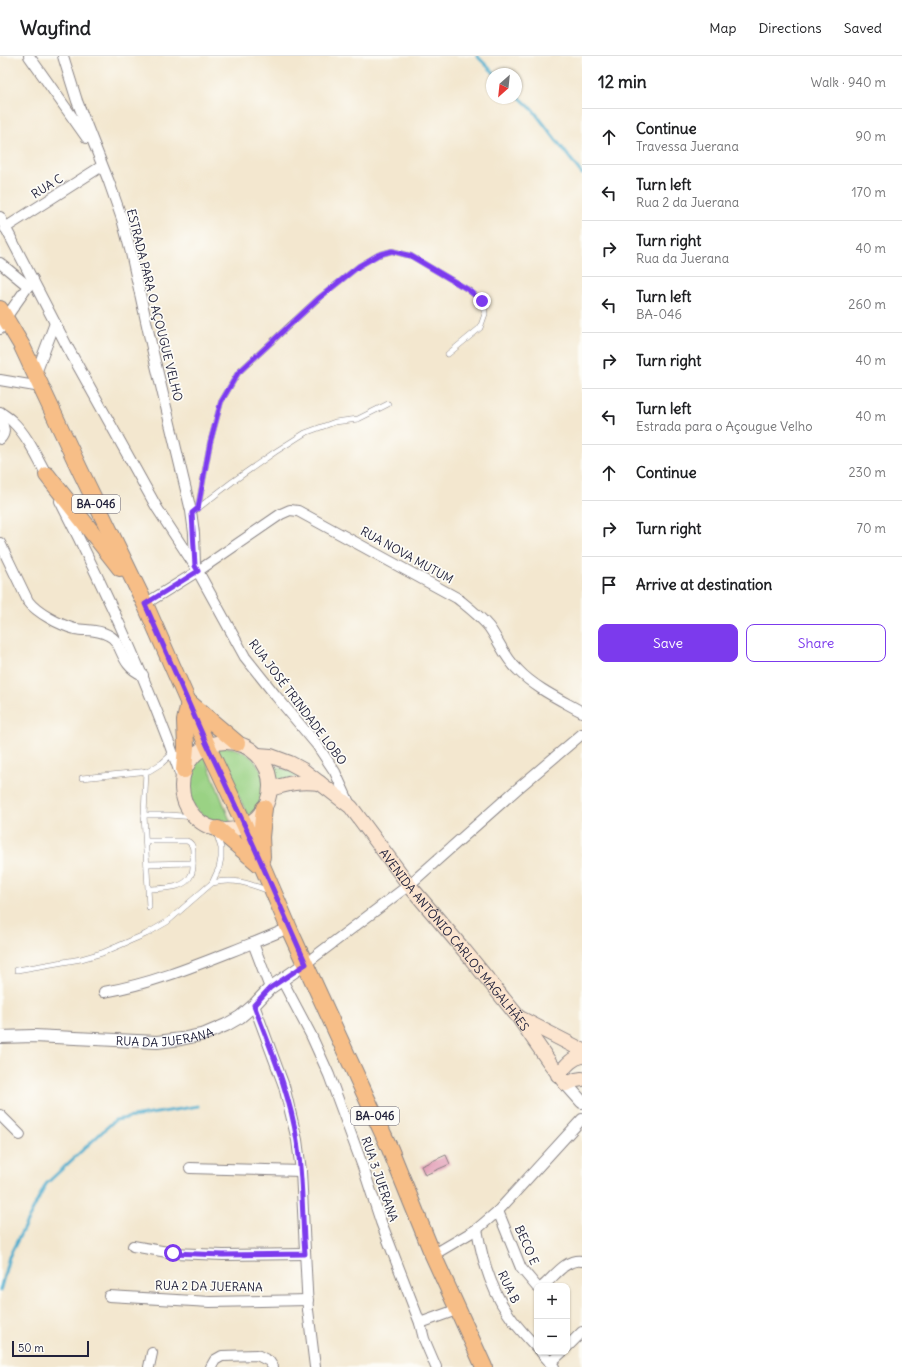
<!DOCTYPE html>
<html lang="en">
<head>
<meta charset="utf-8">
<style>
  body { margin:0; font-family:Delius,sans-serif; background:#f2f2f2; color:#202124 }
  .controls { position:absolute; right:12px; bottom:12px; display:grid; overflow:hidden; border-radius:8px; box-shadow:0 1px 3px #0004 }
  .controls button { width:36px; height:36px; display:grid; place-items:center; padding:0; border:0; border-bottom:1px solid #e0e0e0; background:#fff; color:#202124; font:20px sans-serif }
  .compass { position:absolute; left:486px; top:12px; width:36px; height:36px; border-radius:50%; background:#fff; box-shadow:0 1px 3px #0004; rotate:207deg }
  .scale { position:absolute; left:12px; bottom:10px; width:77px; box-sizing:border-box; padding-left:4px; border:2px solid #22223b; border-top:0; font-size:11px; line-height:14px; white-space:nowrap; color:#22223b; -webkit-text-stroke:3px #fdfcf7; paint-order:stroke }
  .stop { position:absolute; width:12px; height:12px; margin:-9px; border:3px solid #7c3aed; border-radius:50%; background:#fff }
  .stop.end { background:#7c3aed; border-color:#fff; box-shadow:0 1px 4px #0008 }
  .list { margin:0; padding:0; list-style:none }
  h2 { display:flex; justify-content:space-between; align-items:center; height:52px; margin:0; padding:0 16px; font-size:17px }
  h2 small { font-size:13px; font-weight:400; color:#757577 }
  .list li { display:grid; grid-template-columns:26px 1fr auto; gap:12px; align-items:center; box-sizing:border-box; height:56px; padding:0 16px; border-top:1px solid #e0e0e0 }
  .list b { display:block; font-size:15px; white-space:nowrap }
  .list p { margin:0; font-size:13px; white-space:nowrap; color:#757577 }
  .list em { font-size:13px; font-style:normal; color:#757577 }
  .actions { display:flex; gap:8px; padding:12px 16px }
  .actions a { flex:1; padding:9px 0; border:1px solid #7c3aed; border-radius:8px; text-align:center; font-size:14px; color:#7c3aed }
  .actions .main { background:#7c3aed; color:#fff }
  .icon { flex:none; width:22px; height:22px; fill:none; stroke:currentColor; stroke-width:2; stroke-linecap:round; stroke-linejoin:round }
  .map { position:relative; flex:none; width:582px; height:1311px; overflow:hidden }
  header { display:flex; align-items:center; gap:24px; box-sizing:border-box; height:56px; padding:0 20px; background:#fff; border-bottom:1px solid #e0e0e0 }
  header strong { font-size:19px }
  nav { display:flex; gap:22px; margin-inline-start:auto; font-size:14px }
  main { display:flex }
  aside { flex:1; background:#fff }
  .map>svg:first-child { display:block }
  .green { fill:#9ad284; stroke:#5e7a60 }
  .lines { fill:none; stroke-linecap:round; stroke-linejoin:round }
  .stream { stroke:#4fadce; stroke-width:3 }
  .building { fill:#dd8aa9 }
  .service-casing { stroke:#8a8485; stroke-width:6 }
  .minor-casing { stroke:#8a8485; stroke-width:12 }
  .tertiary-casing { stroke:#8a8485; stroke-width:14 }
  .secondary-casing { stroke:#8a8485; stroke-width:16 }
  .primary-casing { stroke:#8a8485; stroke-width:18 }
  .service { stroke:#fff; stroke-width:5 }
  .minor { stroke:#fff; stroke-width:10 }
  .tertiary { stroke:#fff; stroke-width:12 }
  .secondary { stroke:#fce5cf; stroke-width:14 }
  .primary { stroke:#f7be87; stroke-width:16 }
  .route { stroke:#7c3aed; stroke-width:5 }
  .labels { text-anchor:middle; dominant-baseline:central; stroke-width:3.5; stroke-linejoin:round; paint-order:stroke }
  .shield { fill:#fdfcf7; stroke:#646373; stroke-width:1 }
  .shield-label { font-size:11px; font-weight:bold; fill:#22223b }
  .street-label { font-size:12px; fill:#22223b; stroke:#fdfcf7 }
</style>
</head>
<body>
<header>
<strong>Wayfind</strong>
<nav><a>Map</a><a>Directions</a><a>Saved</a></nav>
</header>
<main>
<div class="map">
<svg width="582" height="1311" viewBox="0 0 582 1311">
  <rect width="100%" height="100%" fill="#fdfcf7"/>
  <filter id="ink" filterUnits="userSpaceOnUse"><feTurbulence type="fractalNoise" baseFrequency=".025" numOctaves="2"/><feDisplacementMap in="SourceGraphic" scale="8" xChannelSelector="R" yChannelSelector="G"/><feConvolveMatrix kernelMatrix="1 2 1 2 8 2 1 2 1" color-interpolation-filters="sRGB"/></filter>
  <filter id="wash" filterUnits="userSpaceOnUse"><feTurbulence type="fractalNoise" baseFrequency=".012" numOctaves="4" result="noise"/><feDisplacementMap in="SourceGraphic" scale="16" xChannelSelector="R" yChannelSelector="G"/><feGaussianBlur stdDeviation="0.9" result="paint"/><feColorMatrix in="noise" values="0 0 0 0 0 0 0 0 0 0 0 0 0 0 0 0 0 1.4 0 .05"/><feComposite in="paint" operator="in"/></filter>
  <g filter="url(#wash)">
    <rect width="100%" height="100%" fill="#f3e7cf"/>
    <g class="green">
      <path d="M220 691C261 689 280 736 248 760L216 692Z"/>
      <path d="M204 698 231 767C190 769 171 723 204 698Z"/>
      <path d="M271 708 301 720 276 726Z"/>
    </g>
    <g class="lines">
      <g class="stream">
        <path d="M477 0 495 18"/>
        <path d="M516 38 533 54 582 118"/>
        <path d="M0 1235 9 1201 46 1128 115 1064 198 1050"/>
      </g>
    </g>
    <g id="blocks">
      <path class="building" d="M446 1099 450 1108 425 1119 421 1110Z"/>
    </g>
  </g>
  <g filter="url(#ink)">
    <use href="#blocks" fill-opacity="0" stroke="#8a8485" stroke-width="1"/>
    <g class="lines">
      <defs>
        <g id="service">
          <path d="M198 452 210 387 221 346 238 317 319 242 359 210 378 199 392 195 411 200 467 233 483 245 485 258 480 272 448 298"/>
          <path d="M197 453 232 426 275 396 305 377 335 366 358 363 388 348"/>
          <path d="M146 715 144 759 149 851"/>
          <path d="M82 722 149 715 162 707 173 697"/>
          <path d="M144 759H169L195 761"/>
          <path d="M146 785H187C194 788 193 794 193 801 193 807 194 814 191 819 185 834 161 832 149 833"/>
          <path d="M147 808 193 807"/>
          <path d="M212 827C234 822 248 827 269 835"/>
          <path d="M17 914 81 903 102 897 146 878 167 866 212 827 219 812 221 802V792L217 779"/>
        </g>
        <g id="minor">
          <path d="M29 0 87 82"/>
          <path d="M63 0 77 45 109 126 122 163 131 197 154 301 191 455 194 477 195 509"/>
          <path d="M0 161 68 292 102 353 157 452 195 510 245 601 276 640 317 689 335 716 350 749"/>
          <path d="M5 172 102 110"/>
          <path d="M0 207 28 230"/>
          <path d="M0 273 5 263 33 223"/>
          <path d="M35 320 55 267"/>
          <path d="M0 324 41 331"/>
          <path d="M0 356C4 359 9 362 12 365 29 381 38 404 49 423"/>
          <path d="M0 362C3 370 7 376 0 383"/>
          <path d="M60 445C106 535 149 627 182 723"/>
          <path d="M0 487 28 545C37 557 60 569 75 573 86 575 97 573 108 579 124 586 118 609 143 619"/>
          <path d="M145 548 198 515 281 458 290 454 298 455 457 542C468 551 480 560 489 571 499 585 505 602 518 614 535 632 561 644 582 656"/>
          <path d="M305 908 409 829 516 734 582 678"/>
          <path d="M282 924 311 979 329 1019 363 1111 381 1166 420 1267 424 1283 436 1311"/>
          <path d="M270 932 253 887 289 872"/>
          <path d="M104 936C156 927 204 906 253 887"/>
          <path d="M254 949 284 1030 297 1084 301 1115 308 1254 315 1311"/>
          <path d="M0 1059 20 1079"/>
          <path d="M190 1112 301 1115"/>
          <path d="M498 1155 521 1212 537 1231"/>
          <path d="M477 1173C482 1203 491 1234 509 1259 517 1271 527 1281 537 1292"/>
          <path d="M133 1190 173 1197 223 1199 305 1198"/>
          <path d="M433 1199 477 1173 498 1155 582 1063"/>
          <path d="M543 1230C554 1221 566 1202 582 1205"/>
          <path d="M109 1240 210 1246 308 1244"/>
          <path d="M420 1267 459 1253"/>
          <path d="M567 1291 582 1276"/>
          <path d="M541 1296 554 1311"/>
          <path d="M550 1307 562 1296"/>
          <path d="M149 1311 152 1297"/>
          <path d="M211 1311 215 1304 222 1300 257 1299 269 1305 273 1311"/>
        </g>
        <g id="tertiary">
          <path id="s1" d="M0 981 34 980 157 986 181 983 205 978 226 969 240 961 254 949 270 932 305 908"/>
          <path d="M566 1028 582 1046"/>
        </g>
        <g id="secondary">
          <circle cx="226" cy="730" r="44"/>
          <path id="s2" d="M258 699 271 700 290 707 303 714 351 751 409 829 464 894 519 962 550 1007 566 1028 576 1024 582 1023"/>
          <path d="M270 733C290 727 299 725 320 727"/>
          <path d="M522 963 582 994"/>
          <path d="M558 1019C565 1011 571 1002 582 1000"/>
        </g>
        <g id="primary">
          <path d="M0 253 22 290 79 412 145 548 207 689 245 770 291 877 390 1093 433 1199 484 1311"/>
          <path d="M47 419 120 512"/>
          <path d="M191 648 237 687"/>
          <path d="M184 714 186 691 185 665 189 646"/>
          <path d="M218 773 259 808"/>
          <path d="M262 801 261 781 264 752"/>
        </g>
      </defs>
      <use href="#service" class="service-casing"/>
      <use href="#minor" class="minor-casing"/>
      <use href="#tertiary" class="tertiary-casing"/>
      <use href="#secondary" class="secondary-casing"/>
      <use href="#primary" class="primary-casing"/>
      <use href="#service" class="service"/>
      <use href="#minor" class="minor"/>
      <use href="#tertiary" class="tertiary"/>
      <use href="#secondary" class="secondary"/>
      <use href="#primary" class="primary"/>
    </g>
  </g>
  <g class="lines" filter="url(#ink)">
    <path class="route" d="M173 1197 223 1199 305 1198C302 1161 303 1123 297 1085 290 1038 271 994 254 949L270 932 306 908 245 770 207 689 145 548 198 515 195 510 192 457 198 452 210 387 221 346 238 317 319 242 359 210 378 199 392 195 411 200 467 233 482 245"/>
  </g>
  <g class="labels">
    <g class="shield">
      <rect x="72" y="439" width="48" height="18" rx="3"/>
      <rect x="351" y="1051" width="48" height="18" rx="3"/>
    </g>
    <g class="shield-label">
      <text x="96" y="448">BA-046</text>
      <text x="375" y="1060">BA-046</text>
    </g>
    <g class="street-label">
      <text transform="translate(47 130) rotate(-32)">RUA C</text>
      <text transform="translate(155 249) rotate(76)">ESTRADA PARA O AÇOUGUE VELHO</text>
      <text transform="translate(407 499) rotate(29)">RUA NOVA MUTUM</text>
      <text transform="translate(298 646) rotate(53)">RUA JOSÉ TRINDADE LOBO</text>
      <text stroke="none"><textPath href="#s2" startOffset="277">AVENIDA ANTÔNIO CARLOS MAGALHÃES</textPath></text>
      <text stroke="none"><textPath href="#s1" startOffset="165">RUA DA JUERANA</textPath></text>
      <text transform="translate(380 1123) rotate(71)">RUA 3 JUERANA</text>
      <text transform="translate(527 1189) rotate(66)">BECO E</text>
      <text transform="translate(209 1230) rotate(1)">RUA 2 DA JUERANA</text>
      <text transform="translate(509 1231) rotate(64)">RUA B</text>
    </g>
  </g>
</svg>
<div class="controls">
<button>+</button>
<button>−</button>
</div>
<svg class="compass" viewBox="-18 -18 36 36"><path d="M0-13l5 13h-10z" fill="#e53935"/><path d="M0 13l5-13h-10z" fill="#757577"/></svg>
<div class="scale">50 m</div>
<div class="stop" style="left:173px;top:1197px"></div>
<div class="stop end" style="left:482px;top:245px"></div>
</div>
<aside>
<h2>12 min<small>Walk · 940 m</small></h2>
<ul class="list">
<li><svg class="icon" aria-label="ahead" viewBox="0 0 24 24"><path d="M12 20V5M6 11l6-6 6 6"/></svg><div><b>Continue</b><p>Travessa Juerana</p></div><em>90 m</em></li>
<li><svg class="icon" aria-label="left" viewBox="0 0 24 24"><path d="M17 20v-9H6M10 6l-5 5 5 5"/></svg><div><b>Turn left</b><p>Rua 2 da Juerana</p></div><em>170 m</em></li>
<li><svg class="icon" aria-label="right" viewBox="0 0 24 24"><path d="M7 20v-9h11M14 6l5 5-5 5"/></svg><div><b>Turn right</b><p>Rua da Juerana</p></div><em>40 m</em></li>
<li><svg class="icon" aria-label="left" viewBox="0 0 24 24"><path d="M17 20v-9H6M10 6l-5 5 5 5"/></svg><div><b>Turn left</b><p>BA-046</p></div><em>260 m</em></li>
<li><svg class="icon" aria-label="right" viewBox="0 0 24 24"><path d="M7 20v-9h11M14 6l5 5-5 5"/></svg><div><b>Turn right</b></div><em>40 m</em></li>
<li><svg class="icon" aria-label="left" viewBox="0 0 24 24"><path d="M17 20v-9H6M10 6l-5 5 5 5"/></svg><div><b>Turn left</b><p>Estrada para o Açougue Velho</p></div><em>40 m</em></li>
<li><svg class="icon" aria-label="ahead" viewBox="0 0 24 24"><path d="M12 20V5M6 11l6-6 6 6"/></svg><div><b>Continue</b></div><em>230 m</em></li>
<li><svg class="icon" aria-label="right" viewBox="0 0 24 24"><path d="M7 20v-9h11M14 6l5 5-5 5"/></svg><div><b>Turn right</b></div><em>70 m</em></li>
<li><svg class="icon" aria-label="arrive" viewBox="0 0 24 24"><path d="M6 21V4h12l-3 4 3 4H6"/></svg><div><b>Arrive at destination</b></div></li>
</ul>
<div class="actions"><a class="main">Save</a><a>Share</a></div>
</aside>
</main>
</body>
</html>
